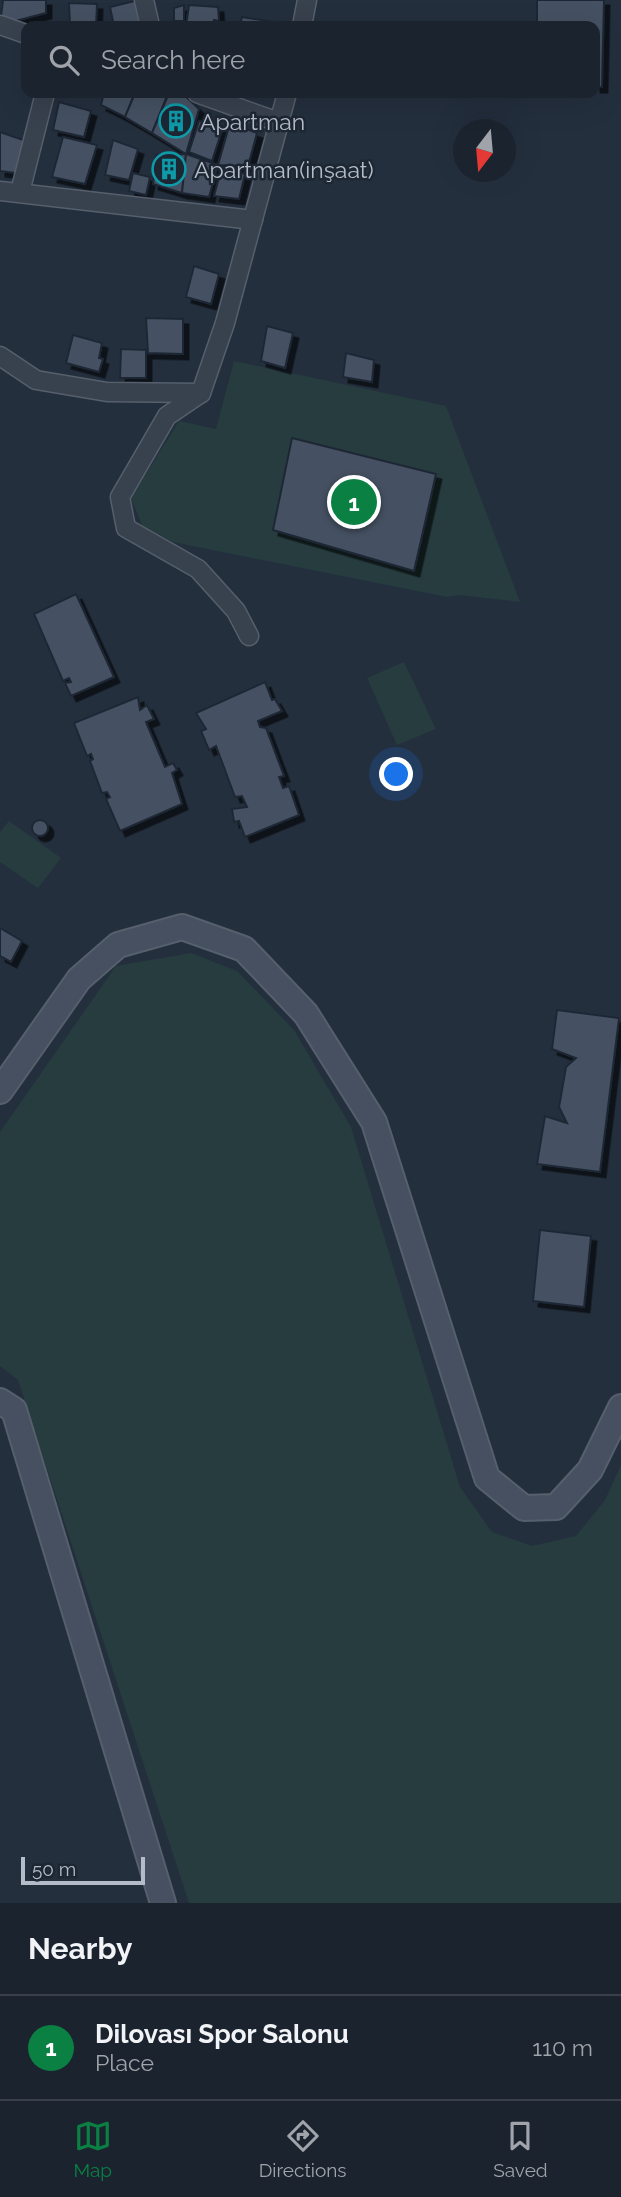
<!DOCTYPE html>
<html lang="en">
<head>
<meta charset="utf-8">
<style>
  body { margin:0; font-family:Raleway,sans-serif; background:#242b36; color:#f1f3f6 }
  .compass { position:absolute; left:453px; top:119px; width:63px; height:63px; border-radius:50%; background:#1b232e; box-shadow:0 7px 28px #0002; rotate:196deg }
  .scale { position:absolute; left:21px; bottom:18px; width:124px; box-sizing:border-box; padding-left:7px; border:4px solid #b4bcc9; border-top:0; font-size:19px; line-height:24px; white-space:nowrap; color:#b4bcc9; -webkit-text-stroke:5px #1d2633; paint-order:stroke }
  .you { position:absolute; left:397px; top:775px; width:24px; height:24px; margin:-18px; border:5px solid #fff; border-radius:50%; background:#1a73e8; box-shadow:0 0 0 10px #1a73e833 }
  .badge { display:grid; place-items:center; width:46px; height:46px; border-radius:50%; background:#0b8043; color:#fff; font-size:23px; font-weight:700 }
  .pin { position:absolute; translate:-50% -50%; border:4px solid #fff; box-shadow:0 2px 7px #0006 }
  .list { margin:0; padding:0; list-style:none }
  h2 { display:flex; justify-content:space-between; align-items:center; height:91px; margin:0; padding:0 28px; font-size:30px }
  h2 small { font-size:23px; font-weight:400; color:#a0a4aa }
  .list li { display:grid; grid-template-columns:46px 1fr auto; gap:21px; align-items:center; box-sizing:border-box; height:105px; padding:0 28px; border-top:2px solid #39404a }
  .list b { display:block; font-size:26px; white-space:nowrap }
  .list p { margin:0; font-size:23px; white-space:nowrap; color:#a0a4aa }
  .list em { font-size:23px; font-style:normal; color:#a0a4aa }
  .icon { flex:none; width:38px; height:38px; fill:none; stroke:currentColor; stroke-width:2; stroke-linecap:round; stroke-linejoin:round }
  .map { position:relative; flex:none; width:621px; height:1903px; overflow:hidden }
  .search { position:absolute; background:#1b232e; box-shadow:0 7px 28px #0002; left:21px; right:21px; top:21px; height:77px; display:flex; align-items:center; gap:18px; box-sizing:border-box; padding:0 24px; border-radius:14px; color:#a0a4aa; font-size:26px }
  .sheet { height:196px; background:#1b232e }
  nav { display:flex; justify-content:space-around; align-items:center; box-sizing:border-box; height:98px; border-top:2px solid #39404a; background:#1b232e; font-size:19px; color:#a0a4aa }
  nav a { display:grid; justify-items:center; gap:4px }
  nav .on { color:#0b8043 }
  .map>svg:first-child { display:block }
  .green { fill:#263c3f }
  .building { fill:#455162; stroke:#1f2835; stroke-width:2; filter:url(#shadow) }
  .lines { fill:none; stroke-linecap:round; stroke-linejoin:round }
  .street-casing { stroke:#565f6c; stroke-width:21 }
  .secondary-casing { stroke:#565f6c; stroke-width:28 }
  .street { stroke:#38414e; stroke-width:18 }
  .secondary { stroke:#465061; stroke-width:24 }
  .labels { text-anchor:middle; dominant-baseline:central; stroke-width:5; stroke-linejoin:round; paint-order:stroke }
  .poi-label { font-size:23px; fill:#b4bcc9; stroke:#1d2633; text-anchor:start }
</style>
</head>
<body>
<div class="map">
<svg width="621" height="1903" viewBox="0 0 621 1903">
  <defs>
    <filter id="shadow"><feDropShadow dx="5.5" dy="5.5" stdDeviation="0" flood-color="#0009"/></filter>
  </defs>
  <rect width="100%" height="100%" fill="#242f3e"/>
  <g class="green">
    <path d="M234 361 446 406 520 602 459 595 447 597 173 542 142 525 131 498 179 421 216 429Z"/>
    <path d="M404 662 436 729 397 745 367 678Z"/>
    <path d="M9 821 61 858 38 888 0 862V832Z"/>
    <path d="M191 953 237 971 294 1030 351 1127 460 1487 492 1532 532 1546 576 1536 605 1500 621 1465V1903H189L18 1380 0 1366V1132L116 966Z"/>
  </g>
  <g class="building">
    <path d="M3 0H46V13L0 25Z"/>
    <path d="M139 0 150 26H114L110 7Z"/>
    <path d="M537 0H604L602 87H595V26H537Z"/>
    <path d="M69 3 97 4 96 26H70Z"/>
    <path d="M184 5V21H174V8Z"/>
    <path d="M189 5 218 7 219 21 214 20 213 26H186Z"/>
    <path d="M242 17 281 23V26H240Z"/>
    <path d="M104 93H135L125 117 101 105Z"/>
    <path d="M135 93H164L167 96 152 133 125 117Z"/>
    <path d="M169 93H182L199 109 186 154 152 133Z"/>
    <path d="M59 102 91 111 84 137 53 130Z"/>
    <path d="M199 121 223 127 212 161 189 152Z"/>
    <path d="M230 123 257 133 248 166 218 165Z"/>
    <path d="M0 132 32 143 24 174 0 171Z"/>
    <path d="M63 137 97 145 85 184 52 177Z"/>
    <path d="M113 140 138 149 129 180 105 175Z"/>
    <path d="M186 154 182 193 153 184 156 155Z"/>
    <path d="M186 154 218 165 209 197 182 193Z"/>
    <path d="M222 166 245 174 239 199 214 196Z"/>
    <path d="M133 173 150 177 146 195 129 191Z"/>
    <path d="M194 266 219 274 211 304 186 297Z"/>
    <path d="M146 318 183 319V354L148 353Z"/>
    <path d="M267 326 293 333 285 368 261 361Z"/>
    <path d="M73 335 102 343 99 358 103 359 99 372 66 363Z"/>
    <path d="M121 349 146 350V378H120Z"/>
    <path d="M346 353 374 360 372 382 343 377Z"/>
    <path d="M292 438 436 474 414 571 273 530Z"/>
    <path d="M76 594 114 677 71 696 65 683 71 682 69 678 63 681 34 614Z"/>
    <path d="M265 682 272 700 275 699 282 711 258 721 260 727 266 728 284 776 279 777 283 788 289 786 299 815 245 837 239 821 234 822 232 809 247 807 242 796 235 797 216 746 209 750 201 731 206 729 196 713Z"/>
    <path d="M138 697 140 710 147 705 154 719 146 722 165 767 173 763 177 770 172 773 182 804 120 831 106 799 110 797 107 792 102 793 90 761 93 759 91 754 87 756 74 723Z"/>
    <circle cx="40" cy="828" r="8"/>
    <path d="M0 928 22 941 11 962 0 956Z"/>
    <path d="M557 1010 619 1018 600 1172 537 1164 545 1116 567 1123 559 1107 566 1067 576 1058 552 1049Z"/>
    <path d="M540 1230 591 1236 584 1307 533 1301Z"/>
  </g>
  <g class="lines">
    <defs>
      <g id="street">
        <path d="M144 0 150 26"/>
        <path d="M0 25 26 34"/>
        <path d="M302 26 307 0"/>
        <path d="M197 93 281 123"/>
        <path d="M0 191 253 220"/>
        <path d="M20 192 45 93"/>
        <path d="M0 356 36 380 107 392 201 393 225 323 287 93"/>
        <path d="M201 393 167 416 120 497 126 528 198 569 236 611 249 636"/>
      </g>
      <g id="secondary">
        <path d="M0 1091 79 979 118 945 182 927 244 949 306 1014 374 1122 487 1478 524 1508 556 1507 590 1470 621 1407"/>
        <path d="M0 1401 14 1410 163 1903"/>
      </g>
    </defs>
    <use href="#street" class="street-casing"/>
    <use href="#secondary" class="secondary-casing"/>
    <use href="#street" class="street"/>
    <use href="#secondary" class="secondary"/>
  </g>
  <defs>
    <symbol id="building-ring" viewBox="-11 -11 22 22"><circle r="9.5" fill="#1d2633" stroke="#0f9aa8" stroke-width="1.5"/><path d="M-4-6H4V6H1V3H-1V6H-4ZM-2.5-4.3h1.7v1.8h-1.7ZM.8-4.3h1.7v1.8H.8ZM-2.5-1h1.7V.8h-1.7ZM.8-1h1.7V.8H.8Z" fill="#0f9aa8"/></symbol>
  </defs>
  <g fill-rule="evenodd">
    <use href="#building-ring" x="157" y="102" width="38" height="38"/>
    <use href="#building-ring" x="150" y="150" width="38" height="38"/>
  </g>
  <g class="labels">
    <g class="poi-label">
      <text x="200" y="121">Apartman</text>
      <text x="194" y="169">Apartman(inşaat)</text>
    </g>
  </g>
</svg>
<svg class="compass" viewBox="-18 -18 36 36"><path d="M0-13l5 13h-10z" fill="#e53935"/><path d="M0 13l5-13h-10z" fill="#a0a4aa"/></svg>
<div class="scale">50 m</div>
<div class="you"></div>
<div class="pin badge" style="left:354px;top:502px">1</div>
<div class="search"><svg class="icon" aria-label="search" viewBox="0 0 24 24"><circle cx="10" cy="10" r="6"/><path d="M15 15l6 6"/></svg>Search here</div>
</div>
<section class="sheet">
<h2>Nearby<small></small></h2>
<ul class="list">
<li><span class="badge">1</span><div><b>Dilovası Spor Salonu</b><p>Place</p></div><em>110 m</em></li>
</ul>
</section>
<nav>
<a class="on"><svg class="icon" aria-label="map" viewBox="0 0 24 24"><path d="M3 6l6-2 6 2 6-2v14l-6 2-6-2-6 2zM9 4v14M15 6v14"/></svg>Map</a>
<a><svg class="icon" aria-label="directions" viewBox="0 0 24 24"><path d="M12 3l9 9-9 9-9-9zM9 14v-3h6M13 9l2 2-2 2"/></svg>Directions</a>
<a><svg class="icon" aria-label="saved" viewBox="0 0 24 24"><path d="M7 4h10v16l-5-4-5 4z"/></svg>Saved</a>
</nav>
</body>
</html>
